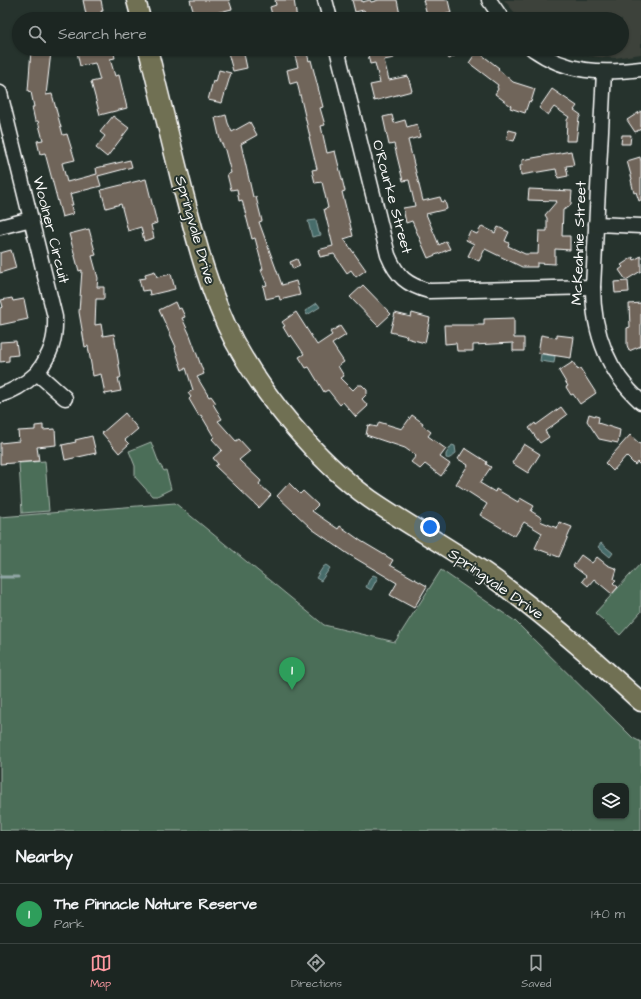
<!DOCTYPE html>
<html lang="en">
<head>
<meta charset="utf-8">
<style>
  body { margin:0; font-family:"Architects Daughter",sans-serif; background:#252e2a; color:#f1f3f6 }
  .controls { position:absolute; right:12px; bottom:12px; display:grid; overflow:hidden; border-radius:8px; box-shadow:0 1px 3px #0004 }
  .controls button { width:36px; height:36px; display:grid; place-items:center; padding:0; border:0; border-bottom:1px solid #3a4340; background:#1c2622; color:#f1f3f6; font:20px sans-serif }
  .you { position:absolute; left:430px; top:527px; width:14px; height:14px; margin:-10px; border:3px solid #fff; border-radius:50%; background:#1a73e8; box-shadow:0 0 0 6px #1a73e833 }
  .badge { display:grid; place-items:center; width:26px; height:26px; border-radius:50%; background:#ff9aa2; color:#fff; font-size:13px; font-weight:700 }
  .pin { position:absolute; translate:-50% -33px; filter:drop-shadow(0 1px 2px #0008) }
  .pin::after { content:''; position:absolute; top:21px; width:14px; height:12px; background:inherit; clip-path:polygon(0 0,100% 0,50% 100%) }
  .list { margin:0; padding:0; list-style:none }
  h2 { display:flex; justify-content:space-between; align-items:center; height:52px; margin:0; padding:0 16px; font-size:17px }
  h2 small { font-size:13px; font-weight:400; color:#a0a5a5 }
  .list li { display:grid; grid-template-columns:26px 1fr auto; gap:12px; align-items:center; box-sizing:border-box; height:60px; padding:0 16px; border-top:1px solid #3a4340 }
  .list b { display:block; font-size:15px; white-space:nowrap }
  .list p { margin:0; font-size:13px; white-space:nowrap; color:#a0a5a5 }
  .list em { font-size:13px; font-style:normal; color:#a0a5a5 }
  .icon { flex:none; width:22px; height:22px; fill:none; stroke:currentColor; stroke-width:2; stroke-linecap:round; stroke-linejoin:round }
  .map { position:relative; flex:none; width:641px; height:831px; overflow:hidden }
  .search { position:absolute; background:#1c2622; box-shadow:0 1px 3px #0004; left:12px; right:12px; top:12px; height:44px; display:flex; align-items:center; gap:10px; box-sizing:border-box; padding:0 14px; border-radius:22px; color:#a0a5a5; font-size:15px }
  .sheet { height:112px; background:#1c2622 }
  nav { display:flex; justify-content:space-around; align-items:center; box-sizing:border-box; height:56px; border-top:1px solid #3a4340; background:#1c2622; font-size:11px; color:#a0a5a5 }
  nav a { display:grid; justify-items:center; gap:2px }
  nav .on { color:#ff9aa2 }
  .map>svg:first-child { display:block }
  .built { fill:#3c423a }
  .green { fill:#4c6e59; stroke:#a6b6ac; fill-rule:evenodd }
  .water { fill:#476c6b; stroke:#91a7a6 }
  .lines { fill:none; stroke-linecap:round; stroke-linejoin:round }
  .stream { stroke:#91a7a6; stroke-width:3 }
  .building { fill:#70655a; stroke:#fff }
  .minor-casing { stroke:#fff; stroke-width:17 }
  .major-casing { stroke:#fff; stroke-width:21 }
  .minor { stroke:#26332d; stroke-width:14 }
  .major { stroke:#706f52; stroke-width:18 }
  .labels { text-anchor:middle; dominant-baseline:central; stroke-width:4; stroke-linejoin:round; paint-order:stroke }
  .street-label { font-size:15px; fill:#fff; stroke:#26332d }
</style>
</head>
<body>
<div class="map">
<svg width="641" height="831" viewBox="0 0 641 831">
  <rect width="100%" height="100%" fill="#26332d"/>
  <filter id="ink" filterUnits="userSpaceOnUse"><feTurbulence type="fractalNoise" baseFrequency=".025" numOctaves="2"/><feDisplacementMap in="SourceGraphic" scale="8" xChannelSelector="R" yChannelSelector="G"/><feConvolveMatrix kernelMatrix="1 2 1 2 8 2 1 2 1" color-interpolation-filters="sRGB"/></filter>
  <g filter="url(#ink)">
    <path class="built" d="M504 0H641V54L615 58 598 57 578 53 565 49H622V19H520Z"/>
    <g class="green">
      <path d="M151 442 159 463 164 471 166 470 171 489 157 496H152L135 477V466L129 451Z"/>
      <path d="M45 461 49 511 22 513 19 463Z"/>
      <path d="M175 503 324 625 395 642 441 570 515 621 633 738 641 742V831H0V517ZM596 786H626V816H596Z"/>
      <path d="M641 563V612L620 635 595 613Z"/>
    </g>
    <g class="water">
      <path d="M316 220 319 233H320L321 235 312 237 308 221Z"/>
      <path d="M317 303 320 307 307 315 305 311Z"/>
      <path d="M541 354 555 356 554 363 540 361Z"/>
      <path d="M452 445 455 446 456 453C453 455 450 460 446 458V454Z"/>
      <path d="M601 543 613 553 610 557 598 547Z"/>
      <path d="M326 565 330 568 321 581 316 578 323 567Z"/>
      <path d="M373 575 378 577 371 590 366 587 370 578Z"/>
    </g>
    <g class="lines">
      <path class="stream" d="M0 577H18"/>
    </g>
    <g class="building">
      <path d="M83 0H101L103 11H101L103 19H87Z"/>
      <path d="M190 0H229L232 9 195 18Z"/>
      <path d="M275 0H294L297 19H273L270 7 276 5Z"/>
      <path d="M352 0H362V2L370 0 371 2 379 0H397L400 15 392 17 391 13 367 19 364 10 355 12Z"/>
      <path d="M423 0H448L451 13 428 18Z"/>
      <path d="M85 49H113L115 58 110 59 115 76 119 75 127 108 100 115 91 82 100 80 95 63 80 66 77 52Z"/>
      <path d="M227 49H243L247 68 233 71Z"/>
      <path d="M367 49H392L394 58 384 60 389 80 408 76 412 91 374 101 370 85 380 83 375 63 370 64Z"/>
      <path d="M443 49H467L449 59Z"/>
      <path d="M31 50 51 52 46 95 52 94 63 135 67 134 75 160 62 163 67 182 97 174 96 168 130 160 132 167 98 176 101 186 70 194 73 205H71L73 214 62 217 45 153 40 154 37 141 43 140 38 121H35L32 107H34L31 92 28 91Z"/>
      <path d="M477 51 499 68 498 69 513 82 535 89 531 102 529 101 525 113 510 108 511 106 495 94 498 89 497 87 498 85 469 63Z"/>
      <path d="M307 53 309 61 311 60 323 107 320 108 325 125 321 126 327 153 335 151 345 191 342 192 353 236 344 239 366 270 356 277 351 270 347 273 334 254 320 257 318 250 333 246 324 209 328 208 322 182 315 183 312 170 317 169 309 137H310L297 82 290 84 287 70 298 67 295 56Z"/>
      <path d="M219 70 231 73 222 103 208 100 213 81 216 82Z"/>
      <path d="M552 89 577 106 574 110 581 115 579 118 576 141H566L567 120 569 117 554 107 548 115 539 108Z"/>
      <path d="M641 111V129L635 132 627 120Z"/>
      <path d="M226 115 228 123 232 132 250 122 257 135 241 144 253 197H256L262 221 259 222 282 285 296 281 300 295 280 300 279 296 266 299 263 286 267 285 261 270 263 269 255 238 252 239 242 200 239 201 237 189 231 190 227 174 231 173 225 150 220 140 215 118Z"/>
      <path d="M392 115 394 123 405 120 407 127 417 124 420 137 408 140 423 201 440 197 442 202 445 201 447 209 426 214 439 245 446 241 450 249 428 258 412 221 406 223 403 208 415 206 409 180 403 181 394 144 389 145 383 117Z"/>
      <path d="M113 116 129 128 107 157 96 148 105 136 100 132Z"/>
      <path d="M509 130 517 132 514 141 506 139Z"/>
      <path d="M622 135H631L630 144H621Z"/>
      <path d="M571 151 574 165 566 166 568 176 558 178 556 169 521 175 520 166 522 165V160Z"/>
      <path d="M640 157 641 162V200L639 201 636 192 634 193 631 180 632 179 627 161Z"/>
      <path d="M146 179 157 223 151 225 154 238 144 241 141 227 128 231 121 204 106 208 101 190Z"/>
      <path d="M529 189 572 191 571 204 569 207 563 210 562 236H570V250L555 249V264L537 263V267H522L485 249 479 261 468 256 474 244 466 240 470 231 477 234 482 226 495 233 498 227 509 232 505 241 509 243 508 246 525 254H538L539 231H547V218L545 215 557 201 528 200Z"/>
      <path d="M89 229 96 255 92 256 98 278 97 287H104V299H96L95 325 101 324 103 336 114 334 121 378H118L121 391 105 394 101 374 93 376 88 346 85 347 79 312 82 270 79 271 69 234Z"/>
      <path d="M11 250 16 268 0 273V253Z"/>
      <path d="M641 256V271L626 280 619 270 623 267 621 265 633 257 634 260Z"/>
      <path d="M297 259 300 266 293 269 290 262Z"/>
      <path d="M155 271 157 277 171 274 175 289 150 295 149 290 142 291 139 279 146 278 145 274Z"/>
      <path d="M628 281 629 292 615 293 614 282Z"/>
      <path d="M363 285 391 314 378 326 350 297Z"/>
      <path d="M12 298 13 301 24 299 28 319 0 325V308L3 307 1 300Z"/>
      <path d="M175 302 178 309 181 308 185 317 182 318 190 335 204 374 197 377 209 397 211 396 216 403 213 404 222 419 218 421 236 441 239 439 250 451 239 460 261 481 259 484 271 495 259 508 215 466 218 464 213 458 222 450 212 439 214 437 201 415 199 416 189 399 191 397 188 393 193 390 186 368 182 370 175 348 176 347 159 310Z"/>
      <path d="M641 303V346L629 351 627 345V328L630 327 629 304Z"/>
      <path d="M296 312 317 345 332 335 330 332 340 326 346 335 332 344 344 362 338 366 344 376 341 378 353 390 358 385H362L367 390V394L362 399 368 406 356 417 343 402 340 405 328 390 324 392 309 367 306 368 299 357 304 354 291 335 289 337 283 327 285 326 282 322Z"/>
      <path d="M395 313 411 317 412 313 430 318 425 343 406 338 407 336 390 332Z"/>
      <path d="M514 318V338H524V351H513V343L473 345V351H457L456 343 445 344 444 325H484V319Z"/>
      <path d="M541 335 557 338V335L574 337 571 358 538 353Z"/>
      <path d="M16 341 18 355 9 356V361L0 362V342Z"/>
      <path d="M573 362 578 370 580 368 596 393 580 404 573 394 571 395 566 387 568 386 559 371Z"/>
      <path d="M561 407 567 415 545 431 549 437 540 443 529 428 535 423 536 425Z"/>
      <path d="M125 413 138 429 125 440 129 444 119 453 102 433Z"/>
      <path d="M589 414 599 417 598 423 620 430 618 443 599 439 587 421Z"/>
      <path d="M412 415 423 423 422 425 431 432 428 436 446 449 440 457 450 464 441 476 425 464 420 469 411 462 416 456 405 448 366 435 368 425 377 427 379 422 402 429Z"/>
      <path d="M43 425V430L55 429 56 445 37 447 39 461 0 464V443L19 441 18 431 35 430V426Z"/>
      <path d="M630 435 641 445V466L637 462 635 465 626 456 613 471 605 463Z"/>
      <path d="M92 436 96 453 65 460 62 445 76 442 75 440Z"/>
      <path d="M524 444 540 454 528 473 512 463Z"/>
      <path d="M465 448 487 462 486 464 491 467 480 483 495 492 496 489 518 502 520 498 534 506 531 511 542 518 540 521 557 528 559 522 572 527 559 557 535 548 542 533 524 522 515 536 480 515 487 504 456 484 468 465 458 459Z"/>
      <path d="M289 483 300 494 303 491 318 505 312 511 338 529 340 526 361 541 393 560 390 565 427 586 414 608 390 595 397 583 348 554 312 529 277 496Z"/>
      <path d="M581 555 592 563 597 557 607 565 617 569 614 579 616 580 613 583 618 587 612 594 594 579 588 586 582 581 586 576 573 566Z"/>
    </g>
    <g class="lines">
      <defs>
        <g id="minor">
          <path d="M325 0 330 19"/>
          <path d="M489 0 502 19"/>
          <path d="M337 49 388 255C397 277 407 285 429 291L593 287"/>
          <path d="M533 49C567 73 601 74 641 69"/>
          <path d="M604 72 593 287C593 332 608 372 641 402"/>
          <path d="M0 93 55 317C56 340 51 354 37 373L65 398"/>
          <path d="M596 224 641 226"/>
          <path d="M0 227 31 219"/>
          <path d="M0 395C15 391 26 383 37 373"/>
        </g>
        <g id="major">
          <path d="M136 0 141 19"/>
          <path d="M148 49C159 93 170 138 181 182 195 236 208 291 234 341 265 398 317 461 370 499 408 525 448 547 486 573 541 612 591 656 641 702"/>
        </g>
      </defs>
      <use href="#minor" class="minor-casing"/>
      <use href="#major" class="major-casing"/>
      <use href="#minor" class="minor"/>
      <use href="#major" class="major"/>
    </g>
  </g>
  <g class="labels">
    <g class="street-label">
      <text transform="translate(392 197) rotate(75)">O'Rourke Street</text>
      <text transform="translate(51 230) rotate(76)">Woolner Circuit</text>
      <text transform="translate(195 230) rotate(74)">Springvale Drive</text>
      <text transform="translate(579 243) rotate(-88)">McKeahnie Street</text>
      <text transform="translate(496 584) rotate(35)">Springvale Drive</text>
    </g>
  </g>
</svg>
<div class="controls">
<button><svg class="icon" aria-label="layers" viewBox="0 0 24 24"><path d="M12 4l9 5-9 5-9-5zM3 14l9 5 9-5"/></svg></button>
</div>
<div class="you"></div>
<div class="pin badge" style="left:292px;top:690px;background:#2e9e5b">1</div>
<div class="search"><svg class="icon" aria-label="search" viewBox="0 0 24 24"><circle cx="10" cy="10" r="6"/><path d="M15 15l6 6"/></svg>Search here</div>
</div>
<section class="sheet">
<h2>Nearby<small></small></h2>
<ul class="list">
<li><span class="badge" style="background:#2e9e5b">1</span><div><b>The Pinnacle Nature Reserve</b><p>Park</p></div><em>140 m</em></li>
</ul>
</section>
<nav>
<a class="on"><svg class="icon" aria-label="map" viewBox="0 0 24 24"><path d="M3 6l6-2 6 2 6-2v14l-6 2-6-2-6 2zM9 4v14M15 6v14"/></svg>Map</a>
<a><svg class="icon" aria-label="directions" viewBox="0 0 24 24"><path d="M12 3l9 9-9 9-9-9zM9 14v-3h6M13 9l2 2-2 2"/></svg>Directions</a>
<a><svg class="icon" aria-label="saved" viewBox="0 0 24 24"><path d="M7 4h10v16l-5-4-5 4z"/></svg>Saved</a>
</nav>
</body>
</html>
